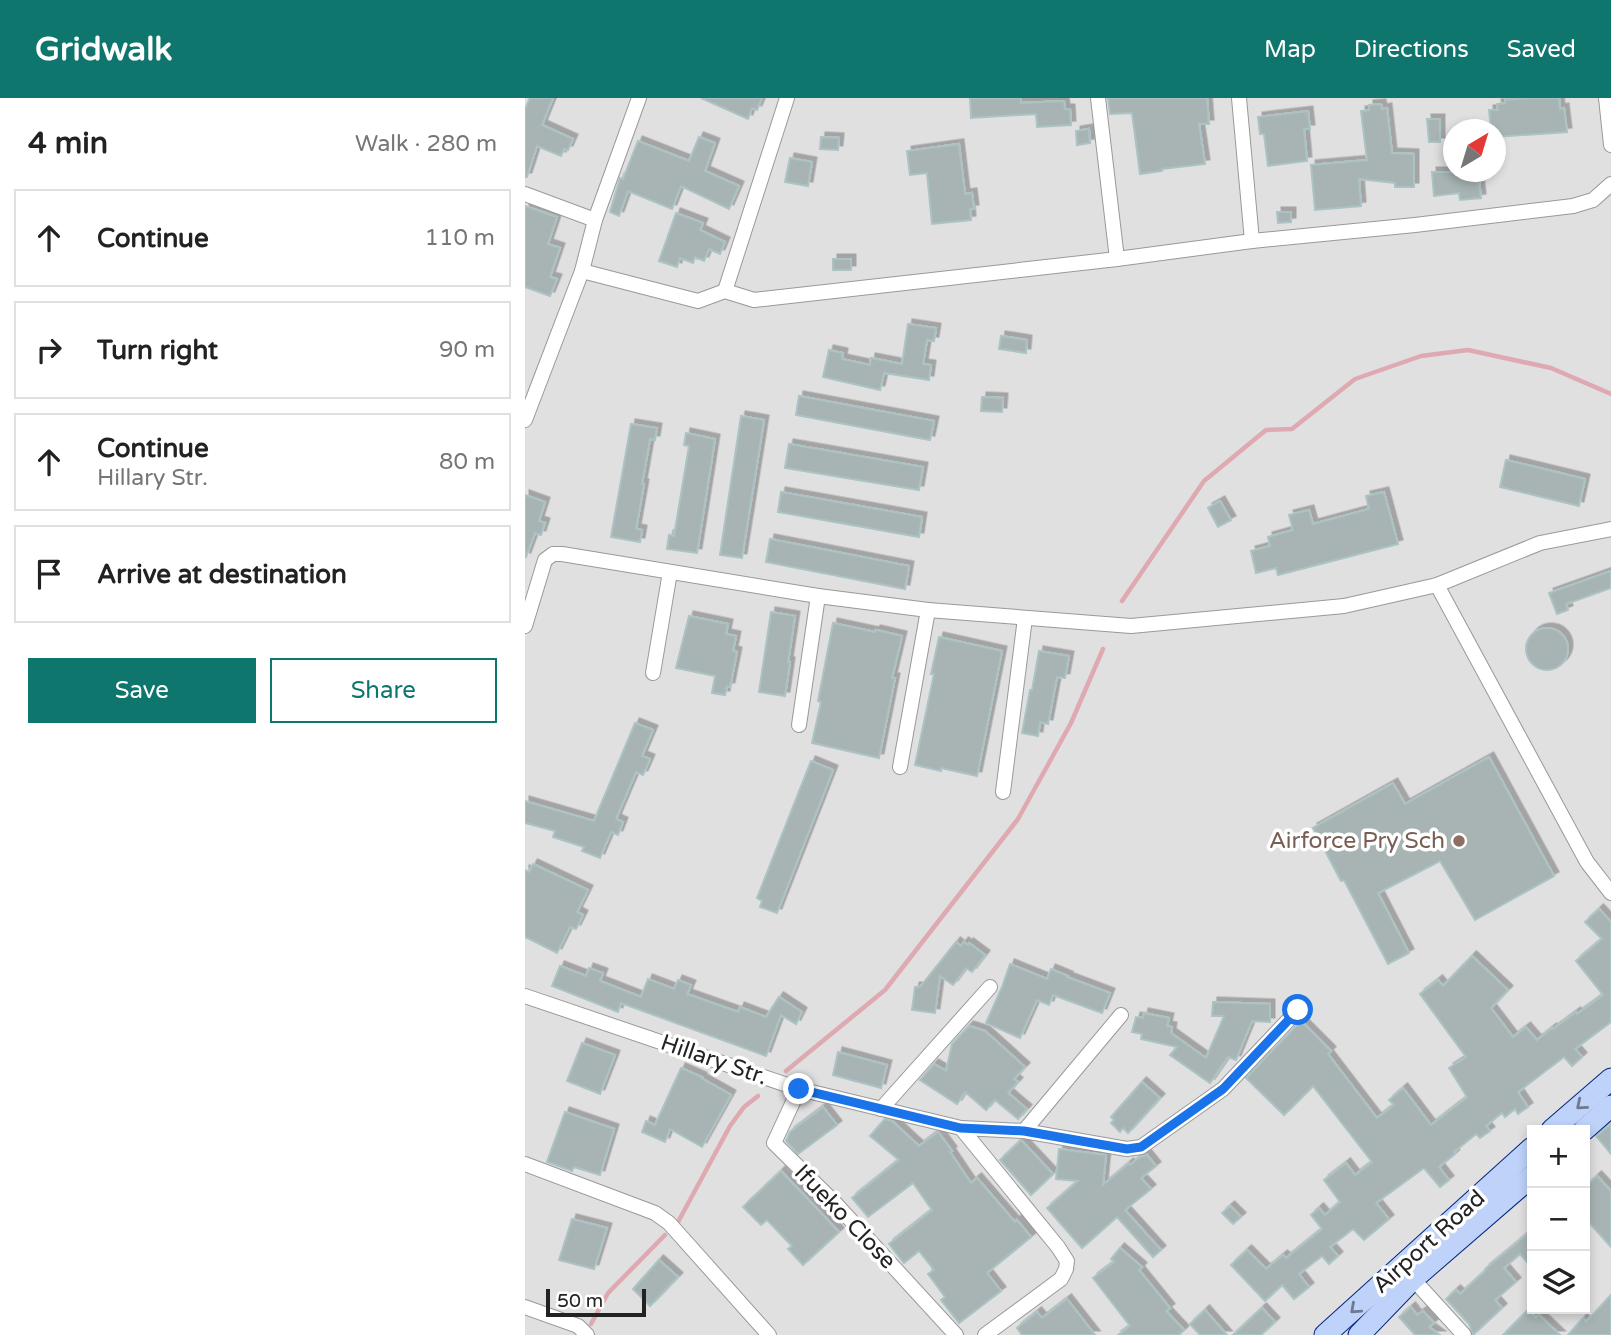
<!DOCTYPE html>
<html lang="en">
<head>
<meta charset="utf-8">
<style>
  body { margin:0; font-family:"Varela Round",sans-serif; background:#f6f6f6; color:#222 }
  .controls { position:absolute; right:21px; bottom:21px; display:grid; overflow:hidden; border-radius:0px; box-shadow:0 4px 10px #0003 }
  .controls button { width:63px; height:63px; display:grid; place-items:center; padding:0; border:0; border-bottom:2px solid #e0e0e0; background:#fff; color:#222; font:35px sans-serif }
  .compass { position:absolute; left:918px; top:21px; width:63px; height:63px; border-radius:50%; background:#fff; box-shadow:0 4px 10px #0003; rotate:38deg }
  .scale { position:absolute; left:21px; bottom:18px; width:100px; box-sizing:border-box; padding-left:7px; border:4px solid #222; border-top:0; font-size:19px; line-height:24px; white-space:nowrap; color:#222; -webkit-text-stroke:5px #fff; paint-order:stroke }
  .stop { position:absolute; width:21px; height:21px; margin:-16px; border:5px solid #1a73e8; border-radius:50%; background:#fff }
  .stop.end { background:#1a73e8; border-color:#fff; box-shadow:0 2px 7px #0008 }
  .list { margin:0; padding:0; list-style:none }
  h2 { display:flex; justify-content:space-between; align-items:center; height:91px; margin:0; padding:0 28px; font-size:30px }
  h2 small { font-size:23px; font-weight:400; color:#767676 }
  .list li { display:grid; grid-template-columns:46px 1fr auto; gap:21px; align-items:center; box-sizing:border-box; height:98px; margin:0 14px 14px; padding:0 14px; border:2px solid #e0e0e0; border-radius:0px }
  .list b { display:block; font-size:26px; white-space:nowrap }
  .list p { margin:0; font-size:23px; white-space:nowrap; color:#767676 }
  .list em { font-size:23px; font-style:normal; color:#767676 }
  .actions { display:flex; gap:14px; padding:21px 28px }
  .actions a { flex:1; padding:16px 0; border:2px solid #0f766e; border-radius:0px; text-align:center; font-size:24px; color:#0f766e }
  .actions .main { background:#0f766e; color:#fff }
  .icon { flex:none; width:38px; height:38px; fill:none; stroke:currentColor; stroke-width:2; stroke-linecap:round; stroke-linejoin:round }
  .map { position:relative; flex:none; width:1086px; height:1237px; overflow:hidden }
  header { display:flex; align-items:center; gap:42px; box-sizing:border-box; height:98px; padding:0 35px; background:#0f766e; color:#fff }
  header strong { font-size:33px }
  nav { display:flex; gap:38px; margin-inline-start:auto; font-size:24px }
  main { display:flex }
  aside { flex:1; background:#fff }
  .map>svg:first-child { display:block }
  .residential { fill:#dfe0df; fill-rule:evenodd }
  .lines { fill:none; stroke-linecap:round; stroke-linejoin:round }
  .stream { stroke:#dfa9b2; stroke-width:4.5 }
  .building { fill:#a8b4b4; stroke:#abc3c4; stroke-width:2; filter:url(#shadow) }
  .street-casing { stroke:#999; stroke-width:16 }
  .secondary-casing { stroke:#05267d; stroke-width:23 }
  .street { stroke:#fff; stroke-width:14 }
  .secondary { stroke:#bed2fa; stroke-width:21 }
  .oneway { stroke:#707a8e }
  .route { stroke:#1a73e8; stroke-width:9 }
  .education-dot { fill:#8d6e63; stroke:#fff; stroke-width:2.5 }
  .labels { text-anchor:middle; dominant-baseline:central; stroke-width:7; stroke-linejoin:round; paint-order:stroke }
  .education-label { font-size:23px; fill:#785e54; stroke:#fff; text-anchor:end }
  .street-label { font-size:23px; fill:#222; stroke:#fff }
</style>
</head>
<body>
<header>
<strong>Gridwalk</strong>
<nav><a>Map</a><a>Directions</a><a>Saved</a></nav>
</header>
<main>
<aside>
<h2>4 min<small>Walk · 280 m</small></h2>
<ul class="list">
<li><svg class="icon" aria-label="ahead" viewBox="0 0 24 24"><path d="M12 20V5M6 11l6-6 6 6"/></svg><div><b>Continue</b></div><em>110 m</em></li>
<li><svg class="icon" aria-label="right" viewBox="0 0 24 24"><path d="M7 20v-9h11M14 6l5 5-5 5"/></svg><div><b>Turn right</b></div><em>90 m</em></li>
<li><svg class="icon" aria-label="ahead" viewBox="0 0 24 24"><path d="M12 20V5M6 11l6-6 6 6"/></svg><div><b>Continue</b><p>Hillary Str.</p></div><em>80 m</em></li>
<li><svg class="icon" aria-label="arrive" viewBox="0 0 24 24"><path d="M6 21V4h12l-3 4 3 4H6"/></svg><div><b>Arrive at destination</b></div></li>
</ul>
<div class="actions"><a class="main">Save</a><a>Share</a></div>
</aside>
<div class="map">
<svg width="1086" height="1237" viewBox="0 0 1086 1237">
  <defs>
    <filter id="shadow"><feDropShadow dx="4.5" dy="-4.5" stdDeviation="0" flood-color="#0004"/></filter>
  </defs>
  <rect width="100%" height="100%" fill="#e9eff2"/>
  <path class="residential" d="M0 0H1086V1237H0ZM928 32H970V74H928ZM1007 1032H1060V1211H1007Z"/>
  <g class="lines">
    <g class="stream">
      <path d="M597 503 679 383 741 332 767 331 830 281 896 258 943 252 1026 270 1086 296"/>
      <path d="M261 973 360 892 493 721 546 625 578 551"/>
      <path d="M153 1124 205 1028 219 1009 233 998"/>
      <path d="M66 1226 83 1195 140 1137"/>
    </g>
  </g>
  <g class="building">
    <path d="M5 0H28L17 27 48 41 43 52 39 51 36 58 12 48 2 79H0V11Z"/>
    <path d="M176 0H237L232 12 227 10 223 21Z"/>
    <path d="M445 0H496V5L539 3 540 11H545L546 27 512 29 511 16 446 20Z"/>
    <path d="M583 0H682L684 26H674L680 66 637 71V73L615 76 607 15 585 16Z"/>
    <path d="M1004 0H1034L1035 11 1039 10 1042 34 970 39V32H966L964 12H973L972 6 980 5V2Z"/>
    <path d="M856 6 857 11 862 10 867 55 889 56V89H870V85L834 81 836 108 790 112 786 67 842 62 836 13 844 12V7Z"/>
    <path d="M783 13 785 31H779L782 63 743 68 739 36H735L733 19Z"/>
    <path d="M902 21H915V44H904Z"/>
    <path d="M564 31 565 45 552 47 551 33Z"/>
    <path d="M174 39 190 45 180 73 214 88 204 111 156 88 147 111 103 93 94 118 85 114 95 80 98 81 113 43 164 63Z"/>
    <path d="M296 39 314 40 313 52 295 51Z"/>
    <path d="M434 46 440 96 447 95 449 111H445L446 122 407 126 402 75 385 77 382 53Z"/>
    <path d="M265 60 287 64 283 88 260 84Z"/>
    <path d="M907 74H953L956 100 935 102 934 95 909 98Z"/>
    <path d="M0 108 32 119 23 146 35 150 25 179 32 181 25 198 0 189Z"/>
    <path d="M752 114H766V124L753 125Z"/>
    <path d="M151 115 178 125 175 132 200 144 195 156 184 151 179 163 170 159 168 165 155 160 152 169 134 163Z"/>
    <rect x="308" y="161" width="18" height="11"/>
    <path d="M383 226 411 230 409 243 402 242 398 266 406 267 404 282 359 275 355 292 298 279 304 252 318 255 317 261 345 267 346 260 377 266Z"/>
    <path d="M476 238 502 242 501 255 474 251Z"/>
    <path d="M274 298 409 323 405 342 271 317Z"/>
    <path d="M457 299 478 300 477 314 456 313Z"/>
    <path d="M216 318 239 322 217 460 195 457Z"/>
    <path d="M106 326 132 330 130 342 125 341 117 386H119L111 431 117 432 115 444 86 439Z"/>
    <path d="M161 335 190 341 172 455 142 451 144 437 149 438 164 348 159 347Z"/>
    <path d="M264 346 398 369 394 392 260 370Z"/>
    <path d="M981 362 1060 381 1054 408 975 389Z"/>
    <path d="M256 394 397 419 394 439 253 414Z"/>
    <path d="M859 394 873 446 753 477 751 470 731 475 726 453 745 448 743 439 768 432 764 417 784 412 788 426 844 411 841 398Z"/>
    <path d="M0 397 20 404 14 423 20 425 16 437 10 435 1 459 0 458Z"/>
    <path d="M695 403 706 422 693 429 683 410Z"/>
    <path d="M245 441 384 468 380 491 241 464Z"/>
    <path d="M1086 473V490L1041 506 1043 512 1032 516 1024 495Z"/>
    <path d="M246 514 270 518 263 564H265L260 598 234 594Z"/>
    <path d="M164 518 203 526 201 536 211 538 208 553 212 554 205 589 202 588 200 597 187 595 190 578 151 570Z"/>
    <path d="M308 525 350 534 351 532 377 538 367 580H370L354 660 287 645 296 604 293 603Z"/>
    <circle cx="1022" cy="551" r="21"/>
    <path d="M414 539 477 553 452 678 416 670V673L390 667 409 576H406Z"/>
    <path d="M514 553 544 558 540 580 532 579 523 626 515 624 513 638 497 635 505 592H507Z"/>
    <path d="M110 625 128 632 117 658 125 661 118 677 111 674 91 721 98 724 93 737 86 734 75 760 57 753 59 749 28 739 30 733 0 725V703L69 723Z"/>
    <path d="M964 659 1029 778 950 822 915 763 853 795 884 855 863 866 819 782 816 783 788 730 868 685 880 706Z"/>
    <path d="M286 663 308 672 252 815 235 809 237 803 232 800Z"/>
    <path d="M8 766 63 792 52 814 58 817 51 831 45 829 32 855 0 839V772L4 774Z"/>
    <path d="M1074 811 1086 824V924L1050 951 1057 959 1047 968 1039 959 993 994 1003 1009 993 1016 990 1011 980 1019 977 1015 961 1028 965 1033 955 1040 951 1036 929 1054 930 1056 914 1069 924 1082 915 1089 899 1070 851 1105 864 1121 839 1142 828 1131 805 1149 813 1158 804 1166 797 1158 774 1176 784 1189 769 1201 757 1187 740 1203 706 1167 722 1152 741 1171 758 1157 761 1160 797 1131 786 1117 794 1110 800 1117 815 1104 799 1082 821 1065 830 1077 847 1064 788 988 759 1017 721 980 776 923 806 953 803 956 852 1020 869 1007 864 1002 878 990 906 1027 942 999 924 970 941 959 895 896 913 882 918 888 947 858 983 892 966 910 988 939 1001 929 1012 942 1027 930 1028 931 1051 914 1052 916 1078 897 1051 863 1077 841 1060 824Z"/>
    <path d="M431 844 436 848 439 844 443 847 444 845 460 857 447 874 441 870 428 887 415 878 410 915 387 912 390 889H395Z"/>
    <path d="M485 866 522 881 526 871 543 878 542 879 585 895 577 915 528 897 524 907 512 902 495 940 461 925 477 889Z"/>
    <path d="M35 868 61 878 64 870 78 875 75 883 116 899 123 881 149 891 153 882 166 887 162 896 213 914 215 909 241 919 254 899 277 914 271 926 256 917 241 958 96 905 93 914 27 888Z"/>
    <path d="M688 904 745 906V924L727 923 711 962 703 959 685 985 645 957 652 949 616 941 617 936 607 934 611 919 618 920 619 915 644 920 642 928 647 929 646 935 681 960 699 918H687Z"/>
    <path d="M444 928 460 933 500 969 489 981 493 984 483 995 502 1011 493 1021 470 1002 461 1012 440 994 432 1006 395 982 409 966 421 973 427 946Z"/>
    <path d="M57 945 90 957 75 996 42 983Z"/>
    <path d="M313 954 362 967 356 990 308 977Z"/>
    <path d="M156 970 177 979 176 980 206 997 177 1049 145 1031 140 1044 117 1034 121 1023 130 1027Z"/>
    <path d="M617 984 635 1000 603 1035 598 1030 595 1034 586 1025 589 1022 586 1019Z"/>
    <path d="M298 1009 312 1027 273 1056 261 1043 265 1034Z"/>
    <path d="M40 1014 89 1031 75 1077 49 1069 47 1073 22 1064Z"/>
    <path d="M360 1021 367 1023 394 1048 413 1034 427 1053 425 1054 446 1085 452 1080 490 1124 492 1122 506 1139 462 1175 476 1193 434 1225 416 1202 420 1199 403 1176 409 1172 394 1153 379 1165 364 1146 407 1112 388 1085 343 1119 327 1100 374 1062 345 1038Z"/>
    <path d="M1086 1026V1056L1071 1038Z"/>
    <path d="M496 1042 528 1076 506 1097 475 1062Z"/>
    <path d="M534 1051 581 1057 578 1087 604 1065 605 1067 615 1059 622 1057 631 1068 616 1080 626 1091 600 1112 636 1152 628 1159 592 1119 557 1150 522 1110 553 1083 531 1081Z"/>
    <path d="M256 1073 314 1134 278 1167 263 1151 267 1148 242 1122 236 1127 218 1109Z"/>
    <path d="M1072 1078 1086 1093V1149L1060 1120V1089Z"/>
    <path d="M705 1108 716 1119 708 1126 697 1115Z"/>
    <path d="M47 1121 82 1130 69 1171 34 1162Z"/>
    <path d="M1007 1132V1170L995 1156 979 1170 991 1184 970 1202 977 1210 948 1237 944 1226 921 1201 931 1192 935 1196 961 1172 960 1171Z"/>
    <path d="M595 1150 617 1169 614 1172 645 1210 641 1213 659 1232 654 1237H593L605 1228 568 1180 589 1164 586 1161Z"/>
    <path d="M134 1162 153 1179 125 1208 108 1191Z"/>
    <path d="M1086 1197V1237H1043L1058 1220 1061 1224Z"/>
    <path d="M542 1201 570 1237H497L492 1230 512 1214 517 1220Z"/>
    <path d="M886 1209 892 1217 898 1213 909 1225 904 1229 915 1237H890L874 1219Z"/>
    <path d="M737 1210 750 1224 736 1237H708Z"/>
    <path d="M680 1212 702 1237H675L665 1226Z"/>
    <path d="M1003 1212 1011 1220 1014 1217 1035 1237H978Z"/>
  </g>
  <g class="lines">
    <defs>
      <g id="street">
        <path d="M573 0 592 161"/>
        <path d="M714 0 727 143"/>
        <path d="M1081 0 1086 47"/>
        <path d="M0 96 70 122"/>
        <path d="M57 173 173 203 200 193 229 202 592 161 727 143 890 127 1048 108 1068 102 1086 86"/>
        <path d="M200 193 262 0"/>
        <path d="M0 322 57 173 70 122 114 0"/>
        <path d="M912 487 1062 764 1086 795"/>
        <path d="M0 528 20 462 28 456H37L293 498 403 512 606 528 819 508 912 487 1015 445 1086 431"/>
        <path d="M128 575 145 474"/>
        <path d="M274 627 293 498"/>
        <path d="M375 669 403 512"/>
        <path d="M478 694 500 520"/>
        <path d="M0 898 274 991 436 1030 533 1149 542 1163 541 1171 536 1181 460 1237"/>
        <path d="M274 991 249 1045 310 1105 431 1237"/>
        <path d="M356 1011 465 889"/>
        <path d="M436 1030 499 1033 602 1051 616 1049 698 991 773 912"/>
        <path d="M499 1033 596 917"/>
        <path d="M0 1066 130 1115 144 1125 244 1237"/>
        <path d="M888 1181 939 1237"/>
        <path d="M0 1209 53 1228 62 1237"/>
      </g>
      <g id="secondary">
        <path d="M1027 1032 1086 981"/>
        <path d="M1059 1032 1086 1008"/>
        <path d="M800 1237 1007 1050"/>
        <path d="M834 1237 888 1181 1007 1078"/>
      </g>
    </defs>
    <use href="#street" class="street-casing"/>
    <use href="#secondary" class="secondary-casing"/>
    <use href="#street" class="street"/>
    <use href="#secondary" class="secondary"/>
  </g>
  <defs><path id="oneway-chevron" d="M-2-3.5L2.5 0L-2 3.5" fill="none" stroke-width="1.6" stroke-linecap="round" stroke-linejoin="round" transform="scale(1.75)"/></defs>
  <g class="oneway">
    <use href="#oneway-chevron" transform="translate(1056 1007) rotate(140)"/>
    <use href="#oneway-chevron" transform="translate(830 1211) rotate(138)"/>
  </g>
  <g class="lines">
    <path class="route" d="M274 991 436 1030 499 1033 602 1051 616 1049 698 991 773 912"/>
  </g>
  <circle class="education-dot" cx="934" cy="743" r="7"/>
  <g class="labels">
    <g class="education-label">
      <text x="920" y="743">Airforce Pry Sch</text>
    </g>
    <g class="street-label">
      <text transform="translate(189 962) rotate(19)">Hillary Str.</text>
      <text transform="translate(320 1119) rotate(46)">Ifueko Close</text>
      <text transform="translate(904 1144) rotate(-42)">Airport Road</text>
    </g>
  </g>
</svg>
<div class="controls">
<button>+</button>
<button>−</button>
<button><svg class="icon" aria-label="layers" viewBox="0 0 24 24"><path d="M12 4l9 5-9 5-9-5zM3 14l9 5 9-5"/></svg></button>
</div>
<svg class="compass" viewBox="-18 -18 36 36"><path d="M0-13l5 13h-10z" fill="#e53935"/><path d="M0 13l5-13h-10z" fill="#767676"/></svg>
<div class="scale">50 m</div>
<div class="stop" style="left:773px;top:912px"></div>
<div class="stop end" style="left:274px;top:991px"></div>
</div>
</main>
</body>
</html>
